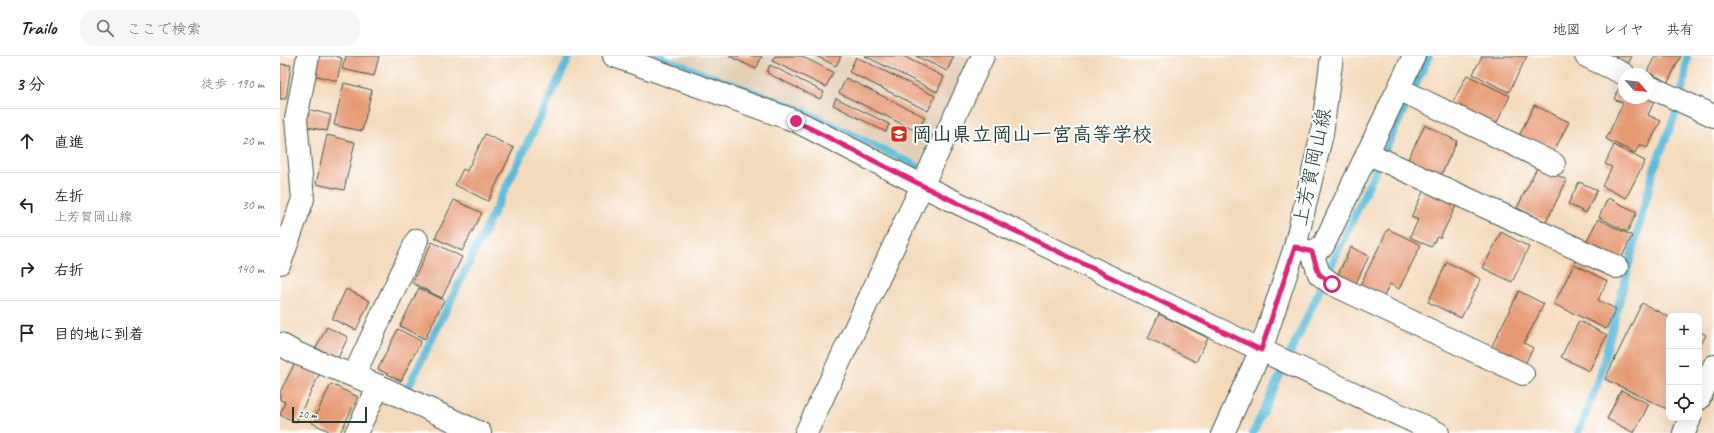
<!DOCTYPE html>
<html lang="ja">
<head>
<meta charset="utf-8">
<style>
  body { margin:0; font-family:Caveat,"Klee One",sans-serif; background:#f6f6f6; color:#202124 }
  .controls { position:absolute; right:12px; bottom:12px; display:grid; overflow:hidden; border-radius:8px; box-shadow:0 4px 16px #0002 }
  .controls button { width:36px; height:36px; display:grid; place-items:center; padding:0; border:0; border-bottom:1px solid #e0e0e0; background:#fff; color:#202124; font:20px sans-serif }
  .compass { position:absolute; left:1338px; top:12px; width:36px; height:36px; border-radius:50%; background:#fff; box-shadow:0 4px 16px #0002; rotate:117deg }
  .scale { position:absolute; left:12px; bottom:10px; width:75px; box-sizing:border-box; padding-left:4px; border:2px solid #1f3d34; border-top:0; font-size:11px; line-height:14px; white-space:nowrap; color:#1f3d34; -webkit-text-stroke:3px #fff; paint-order:stroke }
  .stop { position:absolute; width:12px; height:12px; margin:-9px; border:3px solid #db2777; border-radius:50%; background:#fff }
  .stop.end { background:#db2777; border-color:#fff; box-shadow:0 1px 4px #0008 }
  .list { margin:0; padding:0; list-style:none }
  h2 { display:flex; justify-content:space-between; align-items:center; height:52px; margin:0; padding:0 16px; font-size:17px }
  h2 small { font-size:13px; font-weight:400; color:#757577 }
  .list li { display:grid; grid-template-columns:26px 1fr auto; gap:12px; align-items:center; box-sizing:border-box; height:64px; padding:0 16px; border-top:1px solid #e0e0e0 }
  .list b { display:block; font-size:15px; white-space:nowrap }
  .list p { margin:0; font-size:13px; white-space:nowrap; color:#757577 }
  .list em { font-size:13px; font-style:normal; color:#757577 }
  .icon { flex:none; width:22px; height:22px; fill:none; stroke:currentColor; stroke-width:2; stroke-linecap:round; stroke-linejoin:round }
  .map { position:relative; flex:none; width:1434px; height:377px; overflow:hidden }
  header { display:flex; align-items:center; gap:24px; box-sizing:border-box; height:56px; padding:0 20px; background:#fff; border-bottom:1px solid #e0e0e0 }
  header strong { font-size:19px }
  nav { display:flex; gap:22px; margin-inline-start:auto; font-size:14px }
  .search { width:280px; height:36px; background:#f6f6f6; display:flex; align-items:center; gap:10px; box-sizing:border-box; padding:0 14px; border-radius:16px; color:#757577; font-size:15px }
  main { display:flex }
  aside { flex:1; background:#fff }
  .map>svg:first-child { display:block }
  .built { fill:#e2ceb3 }
  .lines { fill:none; stroke-linecap:round; stroke-linejoin:round }
  .stream { stroke:#5bbbd9; stroke-width:8 }
  .building { fill:#e69a73 }
  .minor-casing { stroke:#3f5548; stroke-width:24 }
  .secondary-casing { stroke:#3f5548; stroke-width:24 }
  .minor { stroke:#fff; stroke-width:22 }
  .secondary { stroke:#fff; stroke-width:22 }
  .route { stroke:#db2777; stroke-width:5 }
  .labels { text-anchor:middle; dominant-baseline:central; stroke-width:4; stroke-linejoin:round; paint-order:stroke }
  .poi-label { font-size:20px; font-weight:bold; fill:#1f3d34; stroke:#fff; text-anchor:start }
  .street-label { font-size:20px; fill:#1f3d34; stroke:#fff }
</style>
</head>
<body>
<header>
<strong>Trailo</strong>
<div class="search"><svg class="icon" aria-label="search" viewBox="0 0 24 24"><circle cx="10" cy="10" r="6"/><path d="M15 15l6 6"/></svg>ここで検索</div>
<nav><a>地図</a><a>レイヤ</a><a>共有</a></nav>
</header>
<main>
<aside>
<h2>3 分<small>徒歩 · 190 m</small></h2>
<ul class="list">
<li><svg class="icon" aria-label="ahead" viewBox="0 0 24 24"><path d="M12 20V5M6 11l6-6 6 6"/></svg><div><b>直進</b></div><em>20 m</em></li>
<li><svg class="icon" aria-label="left" viewBox="0 0 24 24"><path d="M17 20v-9H6M10 6l-5 5 5 5"/></svg><div><b>左折</b><p>上芳賀岡山線</p></div><em>30 m</em></li>
<li><svg class="icon" aria-label="right" viewBox="0 0 24 24"><path d="M7 20v-9h11M14 6l5 5-5 5"/></svg><div><b>右折</b></div><em>140 m</em></li>
<li><svg class="icon" aria-label="arrive" viewBox="0 0 24 24"><path d="M6 21V4h12l-3 4 3 4H6"/></svg><div><b>目的地に到着</b></div></li>
</ul>
</aside>
<div class="map">
<svg width="1434" height="377" viewBox="0 0 1434 377">
  <rect width="100%" height="100%" fill="#fff"/>
  <filter id="ink" filterUnits="userSpaceOnUse"><feTurbulence type="fractalNoise" baseFrequency=".025" numOctaves="2"/><feDisplacementMap in="SourceGraphic" scale="8" xChannelSelector="R" yChannelSelector="G"/><feConvolveMatrix kernelMatrix="1 2 1 2 8 2 1 2 1" color-interpolation-filters="sRGB"/></filter>
  <filter id="wash" filterUnits="userSpaceOnUse"><feTurbulence type="fractalNoise" baseFrequency=".012" numOctaves="4" result="noise"/><feDisplacementMap in="SourceGraphic" scale="16" xChannelSelector="R" yChannelSelector="G"/><feGaussianBlur stdDeviation="0.9" result="paint"/><feColorMatrix in="noise" values="0 0 0 0 0 0 0 0 0 0 0 0 0 0 0 0 0 1.4 0 .05"/><feComposite in="paint" operator="in"/></filter>
  <g filter="url(#wash)">
    <rect width="100%" height="100%" fill="#f4dabc"/>
    <path class="built" d="M389 0H694L642 107 523 50Z"/>
    <g class="lines">
      <g class="stream">
        <path d="M376 0 521 54 649 116"/>
        <path d="M128 332 290 0"/>
        <path d="M973 377 1149 0"/>
        <path d="M1298 377 1318 327 1374 113 1396 57 1404 26 1407 0"/>
      </g>
    </g>
    <g id="blocks">
      <g class="building">
        <path d="M38 0H55L62 2 57 25 34 19Z"/>
        <path d="M66 0H99L94 20 62 13Z"/>
        <path d="M449 0H482L476 13Z"/>
        <path d="M495 0H521L553 16 546 31 492 5Z"/>
        <path d="M536 0H561L556 10Z"/>
        <path d="M585 0H623L664 21 657 36Z"/>
        <path d="M636 0H674L667 15Z"/>
        <path d="M1202 0H1247L1229 36 1193 18Z"/>
        <path d="M1327 0H1352L1347 10Z"/>
        <path d="M1375 0H1401L1388 26 1367 16Z"/>
        <path d="M576 1 655 40 648 55 569 16Z"/>
        <path d="M0 8 11 9 6 43H0Z"/>
        <path d="M490 9 544 36 540 43 487 17Z"/>
        <path d="M1187 19 1230 40 1215 70 1172 48Z"/>
        <path d="M566 22 645 61 638 76 559 37Z"/>
        <path d="M64 27 92 34 82 75 54 69Z"/>
        <path d="M1341 27 1344 29V42H1368L1375 44 1368 59 1381 65 1367 92 1360 88 1355 97 1326 83 1343 47 1334 43Z"/>
        <path d="M556 42 609 68 606 76 553 49Z"/>
        <path d="M1254 49 1289 66 1273 97 1239 80Z"/>
        <path d="M27 53 51 59 47 75 23 70Z"/>
        <path d="M1145 69 1177 85 1161 119 1128 103Z"/>
        <path d="M205 78 234 92 208 145 175 129 183 113 187 115Z"/>
        <path d="M47 79 75 86 64 134 36 128Z"/>
        <path d="M1334 89 1365 105 1346 142 1322 130 1332 111 1325 108Z"/>
        <path d="M1258 110 1287 124 1266 166 1237 152Z"/>
        <path d="M1299 126 1317 134 1306 157 1288 148Z"/>
        <path d="M1146 130 1178 146 1160 182 1157 181 1151 191 1130 181 1138 164 1131 161Z"/>
        <path d="M1328 142 1357 156 1347 176 1319 161Z"/>
        <path d="M174 144 202 157 182 195 155 182Z"/>
        <path d="M1318 163 1352 180 1340 205 1305 188Z"/>
        <path d="M1108 173 1141 189 1119 233 1110 228 1103 242 1079 231Z"/>
        <path d="M1221 176 1249 191 1232 226 1203 212Z"/>
        <path d="M152 186 182 201 162 242 132 227Z"/>
        <path d="M1071 191 1089 200 1076 227 1058 218Z"/>
        <path d="M1167 206 1201 223 1181 262 1148 246Z"/>
        <path d="M1294 208 1327 225 1318 244 1336 253 1326 273 1274 248Z"/>
        <path d="M139 232 164 244 145 283 120 270Z"/>
        <path d="M66 233 90 245 76 274 52 263Z"/>
        <path d="M1239 235 1264 248 1244 287 1253 292 1245 308 1211 292Z"/>
        <path d="M1362 247 1389 261V354L1325 323Z"/>
        <path d="M879 258 928 282 916 306 868 282Z"/>
        <path d="M1299 265 1327 279 1309 315 1281 301Z"/>
        <path d="M47 271 68 281 58 302 36 292Z"/>
        <path d="M118 273 141 285 121 325 98 313Z"/>
        <path d="M1419 275 1426 279 1419 293Z"/>
        <path d="M16 305 40 317 16 366 0 359 5 346 0 344V336Z"/>
        <path d="M51 328 78 341 60 377H53L32 367Z"/>
        <path d="M1341 334 1369 348 1354 377 1327 363Z"/>
      </g>
    </g>
  </g>
  <g filter="url(#ink)">
    <use href="#blocks" fill-opacity="0" stroke="#3f5548" stroke-width="1"/>
    <g class="lines">
      <defs>
        <g id="minor">
          <path d="M334 0 516 65 655 136 981 294 1158 377"/>
          <path d="M1306 0 1344 18"/>
          <path d="M1368 30 1434 60"/>
          <path d="M1119 33 1274 108"/>
          <path d="M1087 97 1337 211"/>
          <path d="M1018 192 1032 196 1043 190 1134 0"/>
          <path d="M1032 196 1039 218 1052 228 1243 318"/>
          <path d="M0 207 23 143 16 63 28 0"/>
          <path d="M0 288 16 297 99 330 200 377"/>
          <path d="M74 319 137 184"/>
          <path d="M1419 343 1434 310"/>
          <path d="M76 377 99 330"/>
          <path d="M526 377 703 0"/>
          <path d="M1404 377 1410 362"/>
        </g>
        <path id="secondary" d="M943 377 981 294 1015 191 1042 78 1052 0"/>
      </defs>
      <use href="#minor" class="minor-casing"/>
      <use href="#secondary" class="secondary-casing"/>
      <use href="#minor" class="minor"/>
      <use href="#secondary" class="secondary"/>
    </g>
  </g>
  <g class="lines" filter="url(#ink)">
    <path class="route" d="M516 65 655 136 981 294 1015 191 1032 196 1039 218 1052 228"/>
  </g>
  <defs>
    <symbol id="school-square" viewBox="-11 -11 22 22"><rect x="-9" y="-9" width="18" height="18" rx="4" fill="#c8321e" stroke="#fff"/><path d="M0-5L7-2L0 1L-7-2ZM-4 1L0 2.5L4 1V4Q0 6-4 4Z" fill="#fff"/></symbol>
  </defs>
  <g fill-rule="evenodd">
    <use href="#school-square" x="609" y="68" width="20" height="20"/>
  </g>
  <g class="labels">
    <g class="poi-label">
      <text x="632" y="78">岡山県立岡山一宮高等学校</text>
    </g>
    <g class="street-label">
      <text transform="translate(1032 111) rotate(-78)">上芳賀岡山線</text>
    </g>
  </g>
</svg>
<div class="controls">
<button>+</button>
<button>−</button>
<button><svg class="icon" aria-label="locate" viewBox="0 0 24 24"><circle cx="12" cy="12" r="6"/><path d="M12 2v4M12 18v4M2 12h4M18 12h4"/></svg></button>
</div>
<svg class="compass" viewBox="-18 -18 36 36"><path d="M0-13l5 13h-10z" fill="#e53935"/><path d="M0 13l5-13h-10z" fill="#757577"/></svg>
<div class="scale">20 m</div>
<div class="stop" style="left:1052px;top:228px"></div>
<div class="stop end" style="left:516px;top:65px"></div>
</div>
</main>
</body>
</html>
